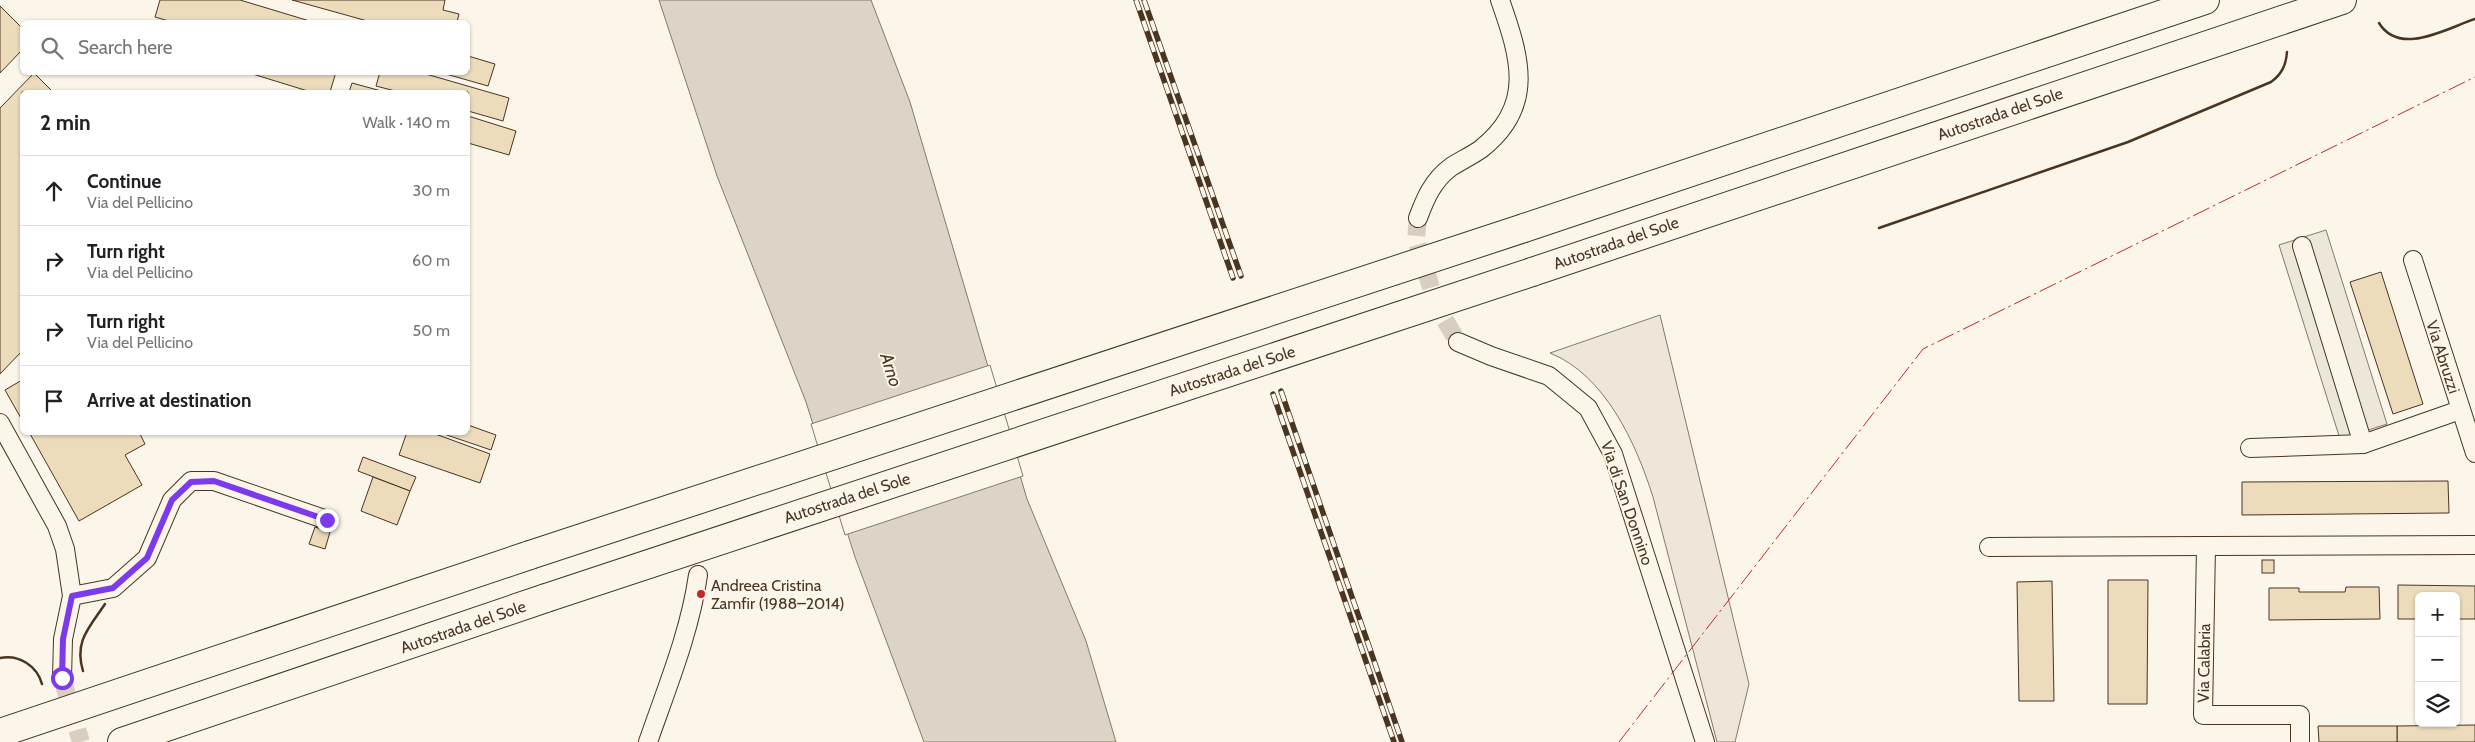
<!DOCTYPE html>
<html lang="en">
<head>
<meta charset="utf-8">
<style>
  body { margin:0; font-family:Cabin,sans-serif; background:#f6f6f6; color:#202124 }
  .controls { position:absolute; right:15px; bottom:15px; display:grid; overflow:hidden; border-radius:8px; box-shadow:0 1px 4px #0004 }
  .controls button { width:45px; height:45px; display:grid; place-items:center; padding:0; border:0; border-bottom:1px solid #e0e0e0; background:#fff; color:#202124; font:25px sans-serif }
  .stop { position:absolute; width:15px; height:15px; margin:-11px; border:4px solid #7c3aed; border-radius:50%; background:#fff }
  .stop.end { background:#7c3aed; border-color:#fff; box-shadow:0 1px 5px #0008 }
  .list { margin:0; padding:0; list-style:none }
  h2 { display:flex; justify-content:space-between; align-items:center; height:65px; margin:0; padding:0 20px; font-size:21px }
  h2 small { font-size:16px; font-weight:400; color:#757577 }
  .list li { display:grid; grid-template-columns:32px 1fr auto; gap:15px; align-items:center; box-sizing:border-box; height:70px; padding:0 20px; border-top:1px solid #e0e0e0 }
  .list b { display:block; font-size:19px; white-space:nowrap }
  .list p { margin:0; font-size:16px; white-space:nowrap; color:#757577 }
  .list em { font-size:16px; font-style:normal; color:#757577 }
  .icon { flex:none; width:28px; height:28px; fill:none; stroke:currentColor; stroke-width:2; stroke-linecap:round; stroke-linejoin:round }
  .map { position:relative; flex:none; width:2475px; height:742px; overflow:hidden }
  .search { position:absolute; background:#fff; box-shadow:0 1px 4px #0004; left:20px; top:20px; width:450px; height:55px; display:flex; align-items:center; gap:12px; box-sizing:border-box; padding:0 18px; border-radius:8px; color:#757577; font-size:19px }
  .panel { position:absolute; background:#fff; box-shadow:0 1px 4px #0004; left:20px; top:90px; width:450px; height:345px; border-radius:8px }
  .map>svg:first-child { display:block }
  .green { fill:#ede6d9; stroke:#887966 }
  .parking { fill:#ede7d9; stroke:#887966 }
  .water { fill:#dcd4c6; stroke:#887966 }
  .pier { fill:#fbf6e9; stroke:#887966 }
  .building { fill:#ecdcbc; stroke:#4a3520 }
  .lines { fill:none; stroke-linecap:round; stroke-linejoin:round }
  .street-tunnel { stroke:#d8cfc1; stroke-width:18; stroke-dasharray:18 9; stroke-linecap:butt }
  .street-casing { stroke:#4a3520; stroke-width:20 }
  .highway-casing { stroke:#4a3520; stroke-width:30 }
  .street { stroke:#fbf6e9; stroke-width:18 }
  .highway { stroke:#fbf6e9; stroke-width:28 }
  .rail-casing { stroke:#4a3520; stroke-width:5.5 }
  .rail { stroke:#fbf6e9; stroke-width:4; stroke-dasharray:11; stroke-linecap:butt }
  .highway-bridge-casing { stroke:#4a3520; stroke-width:30; stroke-linecap:butt }
  .highway-bridge { stroke:#fbf6e9; stroke-width:28 }
  .wall { stroke:#4a3520; stroke-width:2.5 }
  .power { stroke:#c62828; stroke-width:1; stroke-dasharray:18 4 2.5 4; stroke-linecap:butt }
  .route { stroke:#7c3aed; stroke-width:6 }
  .poi-dot { fill:#c62828; stroke:#fbf6e9; stroke-width:2 }
  .labels { text-anchor:middle; dominant-baseline:central; stroke-width:4; stroke-linejoin:round; paint-order:stroke }
  .street-label { font-size:16px; fill:#4a3520; stroke:#fbf6e9 }
  .poi-label { font-size:16px; fill:#4a3520; stroke:#fbf6e9; text-anchor:start }
  .water-label { font-size:18px; font-style:italic; fill:#4a3520; stroke:#fbf6e9 }
</style>
</head>
<body>
<div class="map">
<svg width="2475" height="742" viewBox="0 0 2475 742">
  <rect width="100%" height="100%" fill="#fbf6e9"/>
  <path class="green" d="M1660 315 1749 684 1735 742H1717L1653 497C1636 443 1605 375 1550 353Z"/>
  <path class="parking" d="M2326 230 2387 424 2340 439 2279 245Z"/>
  <path class="water" d="M659 0H871L910 102 1027 499 1086 641 1116 742H924L855 557 806 402 717 176Z"/>
  <path class="pier" d="M990 365 1023 476 845 535 811 424Z"/>
  <g class="building">
    <path d="M160 0H240L313 22H172L155 17Z"/>
    <path d="M292 0H445L443 10 459 14 457 22H371Z"/>
    <path d="M0 6 22 28V50L0 73Z"/>
    <path d="M468 56 495 64 488 86 439 72H468Z"/>
    <path d="M246 72H336L330 92H311Z"/>
    <path d="M380 72H419L509 98 503 121 468 111V92H399L376 86Z"/>
    <path d="M34 73 53 92H22V351L0 374V108Z"/>
    <path d="M352 83 385 92H349Z"/>
    <path d="M468 116 516 131 509 155 468 143Z"/>
    <path d="M2381 272 2423 404 2393 414 2350 282Z"/>
    <path d="M22 380V420L5 390Z"/>
    <path d="M468 425 496 435 491 450 438 432H468Z"/>
    <path d="M29 432H139L145 444 125 455 142 485 79 521Z"/>
    <path d="M407 432H430L490 454 480 483 399 455Z"/>
    <path d="M363 457 416 477 410 491 358 471Z"/>
    <path d="M373 477 410 491 397 525 361 511Z"/>
    <path d="M2448 481 2449 513 2242 515V482Z"/>
    <path d="M315 527 330 532 325 549 309 544Z"/>
    <rect x="2262" y="560" width="12" height="13"/>
    <path d="M2108 580H2148L2147 704H2108Z"/>
    <path d="M2052 581 2054 701H2019L2017 582Z"/>
    <path d="M2398 585 2475 586V619H2456V596H2419V619H2398Z"/>
    <path d="M2346 587H2379L2380 619 2269 620V588H2299V592H2345Z"/>
    <path d="M2475 725V742H2397V726Z"/>
    <path d="M2318 726H2397V742H2319Z"/>
  </g>
  <g class="lines">
    <g class="street-tunnel">
      <path d="M1418 218 1416 239 1437 307 1458 342"/>
      <path d="M62 678 81 742"/>
    </g>
    <defs>
      <g id="street">
        <path d="M1418 218C1425 199 1433 180 1451 167 1460 161 1471 156 1481 149 1536 106 1520 57 1500 0"/>
        <path d="M2302 246 2363 444"/>
        <path d="M2413 260 2475 453"/>
        <path d="M1458 342 1491 356 1549 376 1588 408 1613 454 1705 742"/>
        <path d="M0 423 57 526 65 549 72 596 63 639 62 678"/>
        <path d="M2250 448 2363 444 2460 410"/>
        <path d="M1989 547 2206 546"/>
        <path d="M72 596 113 588 147 558 172 500 191 481H214L327 520"/>
        <path d="M648 742C667 687 690 632 698 575"/>
        <path d="M2300 742V715H2203L2206 546 2475 545"/>
      </g>
      <g id="highway">
        <path d="M1524 228 2205 0"/>
        <path d="M1532 272 2342 0"/>
        <path d="M0 733 530 555"/>
        <path d="M122 742 546 598"/>
      </g>
    </defs>
    <use href="#street" class="street-casing"/>
    <use href="#highway" class="highway-casing"/>
    <use href="#street" class="street"/>
    <use href="#highway" class="highway"/>
    <defs>
      <g id="rail">
        <path d="M1136 0 1233 278"/>
        <path d="M1144 0 1241 276"/>
        <path d="M1281 391 1402 742"/>
        <path d="M1273 394 1394 742"/>
      </g>
    </defs>
    <use href="#rail" class="rail-casing"/>
    <use href="#rail" class="rail"/>
    <defs>
      <g id="highway-bridge">
        <path d="M530 555 1524 228"/>
        <path d="M546 598 1532 272"/>
      </g>
    </defs>
    <use href="#highway-bridge" class="highway-bridge-casing"/>
    <use href="#highway-bridge" class="highway-bridge"/>
    <g class="wall">
      <path d="M2379 23C2400 57 2447 28 2475 19"/>
      <path d="M1879 228 2128 142 2271 82C2282 74 2286 65 2287 52"/>
      <path d="M0 658C19 654 37 666 42 684"/>
      <path d="M83 671C74 641 89 628 105 604"/>
    </g>
    <path class="power" d="M1619 742 1923 349 2475 77"/>
  </g>
  <g class="lines">
    <path class="route" d="M62 678 63 639 72 596 113 588 147 558 172 500 191 482 214 481 327 520"/>
  </g>
  <circle class="poi-dot" cx="701" cy="594" r="5"/>
  <g class="labels">
    <g class="street-label">
      <text transform="translate(2000 114) rotate(-19)">Autostrada del Sole</text>
      <text transform="translate(1616 243) rotate(-19)">Autostrada del Sole</text>
      <text transform="translate(2443 357) rotate(72)">Via Abruzzi</text>
      <text transform="translate(1232 371) rotate(-18)">Autostrada del Sole</text>
      <text transform="translate(847 498) rotate(-18)">Autostrada del Sole</text>
      <text transform="translate(1627 503) rotate(71)">Via di San Donnino</text>
      <text transform="translate(463 627) rotate(-19)">Autostrada del Sole</text>
      <text transform="translate(2204 663) rotate(-89)">Via Calabria</text>
    </g>
    <g class="poi-label">
      <text x="711" y="585">Andreea Cristina<tspan x="711" dy="18">Zamfir (1988–2014)</tspan></text>
    </g>
    <g class="water-label">
      <text transform="translate(891 370) rotate(72)">Arno</text>
    </g>
  </g>
</svg>
<div class="controls">
<button>+</button>
<button>−</button>
<button><svg class="icon" aria-label="layers" viewBox="0 0 24 24"><path d="M12 4l9 5-9 5-9-5zM3 14l9 5 9-5"/></svg></button>
</div>
<div class="stop" style="left:62px;top:678px"></div>
<div class="stop end" style="left:327px;top:520px"></div>
<div class="search"><svg class="icon" aria-label="search" viewBox="0 0 24 24"><circle cx="10" cy="10" r="6"/><path d="M15 15l6 6"/></svg>Search here</div>
<section class="panel">
<h2>2 min<small>Walk · 140 m</small></h2>
<ul class="list">
<li><svg class="icon" aria-label="ahead" viewBox="0 0 24 24"><path d="M12 20V5M6 11l6-6 6 6"/></svg><div><b>Continue</b><p>Via del Pellicino</p></div><em>30 m</em></li>
<li><svg class="icon" aria-label="right" viewBox="0 0 24 24"><path d="M7 20v-9h11M14 6l5 5-5 5"/></svg><div><b>Turn right</b><p>Via del Pellicino</p></div><em>60 m</em></li>
<li><svg class="icon" aria-label="right" viewBox="0 0 24 24"><path d="M7 20v-9h11M14 6l5 5-5 5"/></svg><div><b>Turn right</b><p>Via del Pellicino</p></div><em>50 m</em></li>
<li><svg class="icon" aria-label="arrive" viewBox="0 0 24 24"><path d="M6 21V4h12l-3 4 3 4H6"/></svg><div><b>Arrive at destination</b></div></li>
</ul>
</section>
</div>
</body>
</html>
